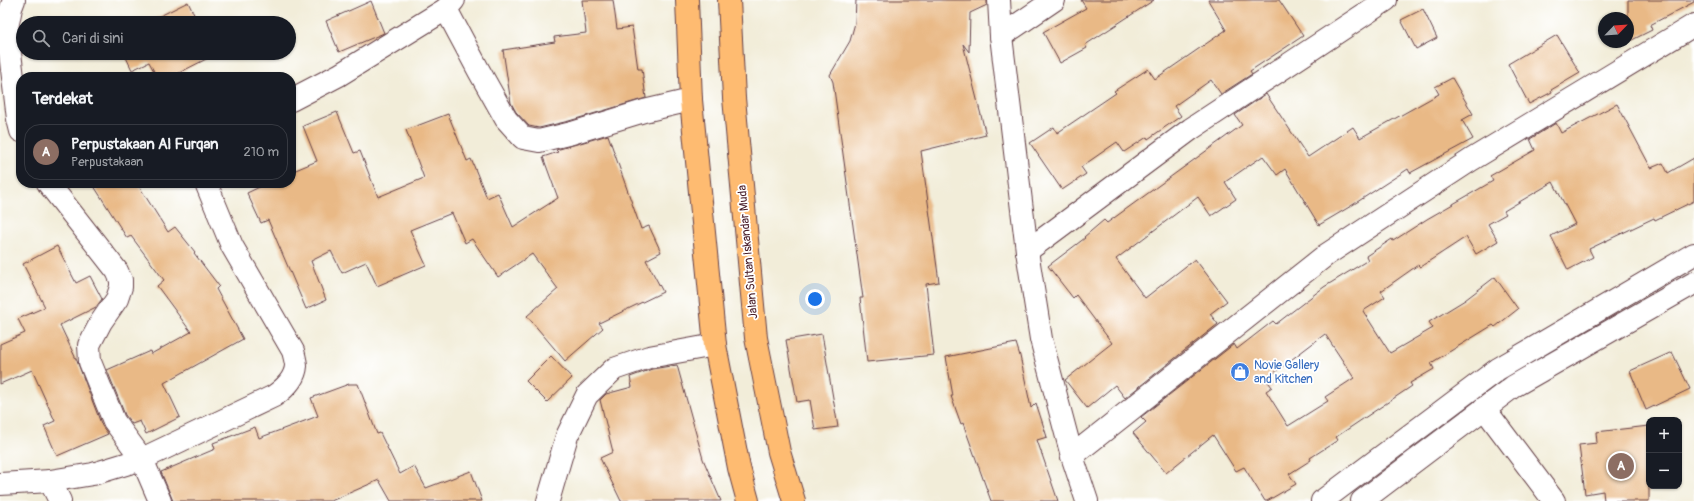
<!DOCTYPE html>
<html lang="id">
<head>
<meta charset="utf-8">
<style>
  body { margin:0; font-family:Pangolin,sans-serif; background:#242831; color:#f1f3f6 }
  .controls { position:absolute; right:12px; bottom:12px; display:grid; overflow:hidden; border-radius:8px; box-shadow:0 1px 3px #0004 }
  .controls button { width:36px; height:36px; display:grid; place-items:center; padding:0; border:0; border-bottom:1px solid #363941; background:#171b24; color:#f1f3f6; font:20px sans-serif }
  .compass { position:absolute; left:1598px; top:12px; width:36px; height:36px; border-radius:50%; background:#171b24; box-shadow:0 1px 3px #0004; rotate:65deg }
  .you { position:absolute; left:815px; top:299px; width:14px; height:14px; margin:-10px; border:3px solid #fff; border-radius:50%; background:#1a73e8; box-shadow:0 0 0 6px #1a73e833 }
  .badge { display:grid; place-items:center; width:26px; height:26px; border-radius:50%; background:#7c3aed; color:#fff; font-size:13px; font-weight:700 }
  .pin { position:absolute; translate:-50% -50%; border:2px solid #fff; box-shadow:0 1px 4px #0006 }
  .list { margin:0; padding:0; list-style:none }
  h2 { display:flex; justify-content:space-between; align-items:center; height:52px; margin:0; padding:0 16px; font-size:17px }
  h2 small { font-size:13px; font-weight:400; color:#9ea1a6 }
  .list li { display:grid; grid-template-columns:26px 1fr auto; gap:12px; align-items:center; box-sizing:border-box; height:56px; margin:0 8px 8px; padding:0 8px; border:1px solid #363941; border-radius:16px }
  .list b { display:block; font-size:15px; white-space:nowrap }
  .list p { margin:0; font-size:13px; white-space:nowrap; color:#9ea1a6 }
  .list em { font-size:13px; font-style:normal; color:#9ea1a6 }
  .icon { flex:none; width:22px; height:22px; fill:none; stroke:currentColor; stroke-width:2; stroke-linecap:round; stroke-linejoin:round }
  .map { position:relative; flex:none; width:1694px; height:501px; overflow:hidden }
  .search { position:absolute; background:#171b24; box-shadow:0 1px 3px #0004; left:16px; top:16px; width:280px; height:44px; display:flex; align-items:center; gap:10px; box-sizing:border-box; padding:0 14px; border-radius:22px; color:#9ea1a6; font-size:15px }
  .panel { position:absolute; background:#171b24; box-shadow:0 1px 3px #0004; left:16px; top:72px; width:280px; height:116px; border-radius:16px }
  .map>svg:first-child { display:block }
  .building { fill:#e9b986; fill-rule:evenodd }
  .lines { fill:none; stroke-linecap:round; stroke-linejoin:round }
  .street-casing { stroke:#633e45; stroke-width:24 }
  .highway-casing { stroke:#633e45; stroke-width:24 }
  .street { stroke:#fff; stroke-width:22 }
  .highway { stroke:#febb71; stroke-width:22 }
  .labels { text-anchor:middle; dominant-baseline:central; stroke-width:3.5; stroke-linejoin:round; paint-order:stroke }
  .street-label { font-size:12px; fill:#4a1f2b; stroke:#fff }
  .shop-label { font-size:12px; fill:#366cbe; stroke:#fff; text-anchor:start }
</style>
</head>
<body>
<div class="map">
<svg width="1694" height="501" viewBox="0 0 1694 501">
  <rect width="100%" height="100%" fill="#fff"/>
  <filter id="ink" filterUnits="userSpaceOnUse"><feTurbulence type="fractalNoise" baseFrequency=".025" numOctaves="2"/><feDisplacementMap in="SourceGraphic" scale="8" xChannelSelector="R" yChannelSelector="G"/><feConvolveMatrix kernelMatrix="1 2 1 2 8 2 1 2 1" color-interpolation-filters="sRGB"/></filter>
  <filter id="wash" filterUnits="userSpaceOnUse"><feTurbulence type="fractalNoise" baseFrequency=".012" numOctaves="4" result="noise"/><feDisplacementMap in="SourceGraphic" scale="16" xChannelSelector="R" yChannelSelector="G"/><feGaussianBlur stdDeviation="0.9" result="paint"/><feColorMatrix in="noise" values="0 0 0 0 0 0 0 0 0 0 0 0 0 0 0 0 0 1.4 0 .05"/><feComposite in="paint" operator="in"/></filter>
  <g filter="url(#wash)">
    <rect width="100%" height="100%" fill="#f2edd9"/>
    <g id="blocks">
      <g class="building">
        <path d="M582 0H613L617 29 632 27 638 69H642L646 98 569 121 539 128 529 126 516 112 511 103 503 50 555 42 554 37 586 33Z"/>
        <path d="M856 0H987V5L970 13 969 52 963 44 986 135 921 151 939 282 926 284 934 355 867 362 860 298H863L833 82 830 75 850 41 855 23Z"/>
        <path d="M1081 0H1154L1085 45 1087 48 1060 63 1043 32 1086 8Z"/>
        <path d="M1208 0H1279L1303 36 1250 71 1252 74 1221 94 1211 80 1174 106 1181 116 1148 139 1147 137 1124 152 1117 142 1081 167 1086 174 1062 190 1030 143 1054 127 1057 133 1116 93 1114 91 1148 69 1155 79 1226 30Z"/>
        <path d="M1628 0H1694V2L1650 25 1652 30 1628 42Z"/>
        <path d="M371 1 384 33 339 52 326 21Z"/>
        <path d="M188 2 198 23H146Z"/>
        <path d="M1423 9 1437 38 1416 49 1401 20Z"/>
        <path d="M1557 35 1580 73 1551 90 1552 92 1529 104 1508 64Z"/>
        <path d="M124 53H213L214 55 171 77H157L149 62 132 70Z"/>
        <path d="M1452 78 1473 114 1462 120 1473 139 1410 173 1408 169 1351 206 1319 225 1285 169 1277 175 1263 156 1225 182 1236 199 1211 216 1198 197 1116 259 1145 298 1195 259 1227 301 1210 314 1218 324 1125 398 1115 385 1087 408 1065 380 1112 343 1076 295 1073 298 1048 266 1085 238 1084 237 1104 220 1107 223 1242 125 1235 115 1266 94 1308 157 1353 127 1360 138 1439 94 1435 87Z"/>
        <path d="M1617 104 1651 168 1663 163 1668 173 1694 158V201L1655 220 1654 218 1589 249 1593 257 1568 270 1551 236 1575 224 1553 182 1504 211 1506 214 1488 224 1498 241 1476 254 1466 237 1420 267 1418 265 1381 291 1385 297 1363 311 1390 353 1433 328 1429 322 1465 300 1495 277 1518 309 1495 327 1493 325 1431 363 1434 369 1410 383 1412 386 1336 437 1338 440 1310 458 1311 460 1289 474 1296 484 1267 501H1265L1244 467 1236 471 1213 435 1166 473 1133 433 1146 422 1141 417 1234 344 1237 349 1273 321 1276 324 1324 287 1368 260 1366 256 1392 239 1393 241 1427 219 1493 181 1490 176 1535 150 1530 139 1556 123 1561 133ZM1325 334 1354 378 1325 397 1328 401 1288 426 1266 391 1272 387 1266 379Z"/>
        <path d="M337 112 354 153 360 151 378 197 424 178 406 130 448 114 467 161 471 159 487 198 498 193 513 227 558 198 543 157 558 152 556 150 608 135 641 229 649 226 661 252 646 260 663 292 599 323 603 328 565 361 527 316 558 289 532 254 498 277 472 239 465 243 452 213 410 230 426 265 377 286 366 262 342 273 331 251 311 261 326 300 306 309 268 220 261 223 247 193 268 183H291V172L317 161 303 126Z"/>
        <path d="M92 183H137L168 232 175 227 195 252 194 253 219 286 216 289 243 339 164 383 180 417 146 434 140 421 132 424 125 415 107 370 150 351 151 354 191 332 157 286 164 280 131 236 127 238Z"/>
        <path d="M57 246 76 283 90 276 102 299 96 307 60 325 77 361 102 426 108 434 57 456 44 426 55 421 32 370 0 384V344L25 333 18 319 45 307 23 264Z"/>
        <path d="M822 334 838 427 815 430 810 400 797 402 786 340Z"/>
        <path d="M1016 343 1020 356 1031 408 1036 403 1047 437 1037 440 1058 501H991L963 423 961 424 951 396H953L946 357Z"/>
        <path d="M1672 352 1690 389 1646 410 1630 371Z"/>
        <path d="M551 356 572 378 547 402 526 381Z"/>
        <path d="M677 365 703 459 721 501H621L600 458 613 452 600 400 606 394 632 387 630 377 652 369Z"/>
        <path d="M349 384H358L377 434 380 433 400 474 414 466 426 488 471 471 482 501H391L379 480 331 501H173L161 472 215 449 213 443 255 427 259 438 318 416 311 398Z"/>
        <path d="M1649 426V501H1604L1603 491 1585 494 1579 445 1597 443 1596 432Z"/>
      </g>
    </g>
  </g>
  <g filter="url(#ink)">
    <use href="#blocks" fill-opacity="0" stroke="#633e45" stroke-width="1"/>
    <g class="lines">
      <defs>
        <g id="street">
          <path d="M14 0 11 8 7 28 18 119 21 131"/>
          <path d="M454 0 446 9 479 71 506 119 523 138 539 141 572 133 644 111 691 100"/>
          <path d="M999 0 1001 36 1027 251 1041 339 1072 456 1087 501"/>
          <path d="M1001 36 1054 0"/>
          <path d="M291 100 339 75 446 9"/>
          <path d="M48 183 117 271 121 280V287L117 299 101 322 89 345 90 362 114 421 142 459 160 501"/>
          <path d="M1027 251 1191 129 1386 0"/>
          <path d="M1484 408 1554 501"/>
          <path d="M1072 456 1326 255 1471 160 1694 25"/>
          <path d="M50 481 60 501"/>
          <path d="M0 484 50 481 93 474 142 459 274 396C284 389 295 379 296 366 296 362 294 355 293 351L232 246 206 183"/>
          <path d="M548 501 567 436 587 395 614 369 649 357 715 345"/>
          <path d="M1322 501 1498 369 1694 254"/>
          <path d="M1362 501 1514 386 1694 283"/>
        </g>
        <g id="highway">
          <path d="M687 0 691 100 715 345 739 468 748 501"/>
          <path d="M729 0 734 98 756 338 779 452 794 501"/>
        </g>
      </defs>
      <use href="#street" class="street-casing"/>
      <use href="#highway" class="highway-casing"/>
      <use href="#street" class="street"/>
      <use href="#highway" class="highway"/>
    </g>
  </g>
  <defs>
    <symbol id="shop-disc" viewBox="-11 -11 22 22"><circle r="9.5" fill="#3f7fe0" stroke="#fff"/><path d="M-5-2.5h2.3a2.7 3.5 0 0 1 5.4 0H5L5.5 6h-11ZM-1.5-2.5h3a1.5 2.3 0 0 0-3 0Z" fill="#fff"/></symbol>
  </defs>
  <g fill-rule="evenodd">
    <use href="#shop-disc" x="1229" y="361" width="22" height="22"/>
  </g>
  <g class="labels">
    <g class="street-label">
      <text transform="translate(748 252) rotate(-95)">Jalan Sultan Iskandar Muda</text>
    </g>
    <g class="shop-label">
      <text x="1254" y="365">Novie Gallery<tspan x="1254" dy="14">and Kitchen</tspan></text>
    </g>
  </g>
</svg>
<div class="controls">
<button>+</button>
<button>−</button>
</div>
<svg class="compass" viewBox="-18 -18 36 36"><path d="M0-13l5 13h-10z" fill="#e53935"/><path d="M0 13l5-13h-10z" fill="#9ea1a6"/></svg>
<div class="you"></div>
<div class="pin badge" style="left:1621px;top:466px;background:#8d6e63">A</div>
<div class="search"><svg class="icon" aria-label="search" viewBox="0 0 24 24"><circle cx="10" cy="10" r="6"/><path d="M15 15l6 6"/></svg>Cari di sini</div>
<section class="panel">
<h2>Terdekat<small></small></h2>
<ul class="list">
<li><span class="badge" style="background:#8d6e63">A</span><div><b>Perpustakaan Al Furqan</b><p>Perpustakaan</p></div><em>210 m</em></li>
</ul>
</section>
</div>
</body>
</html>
